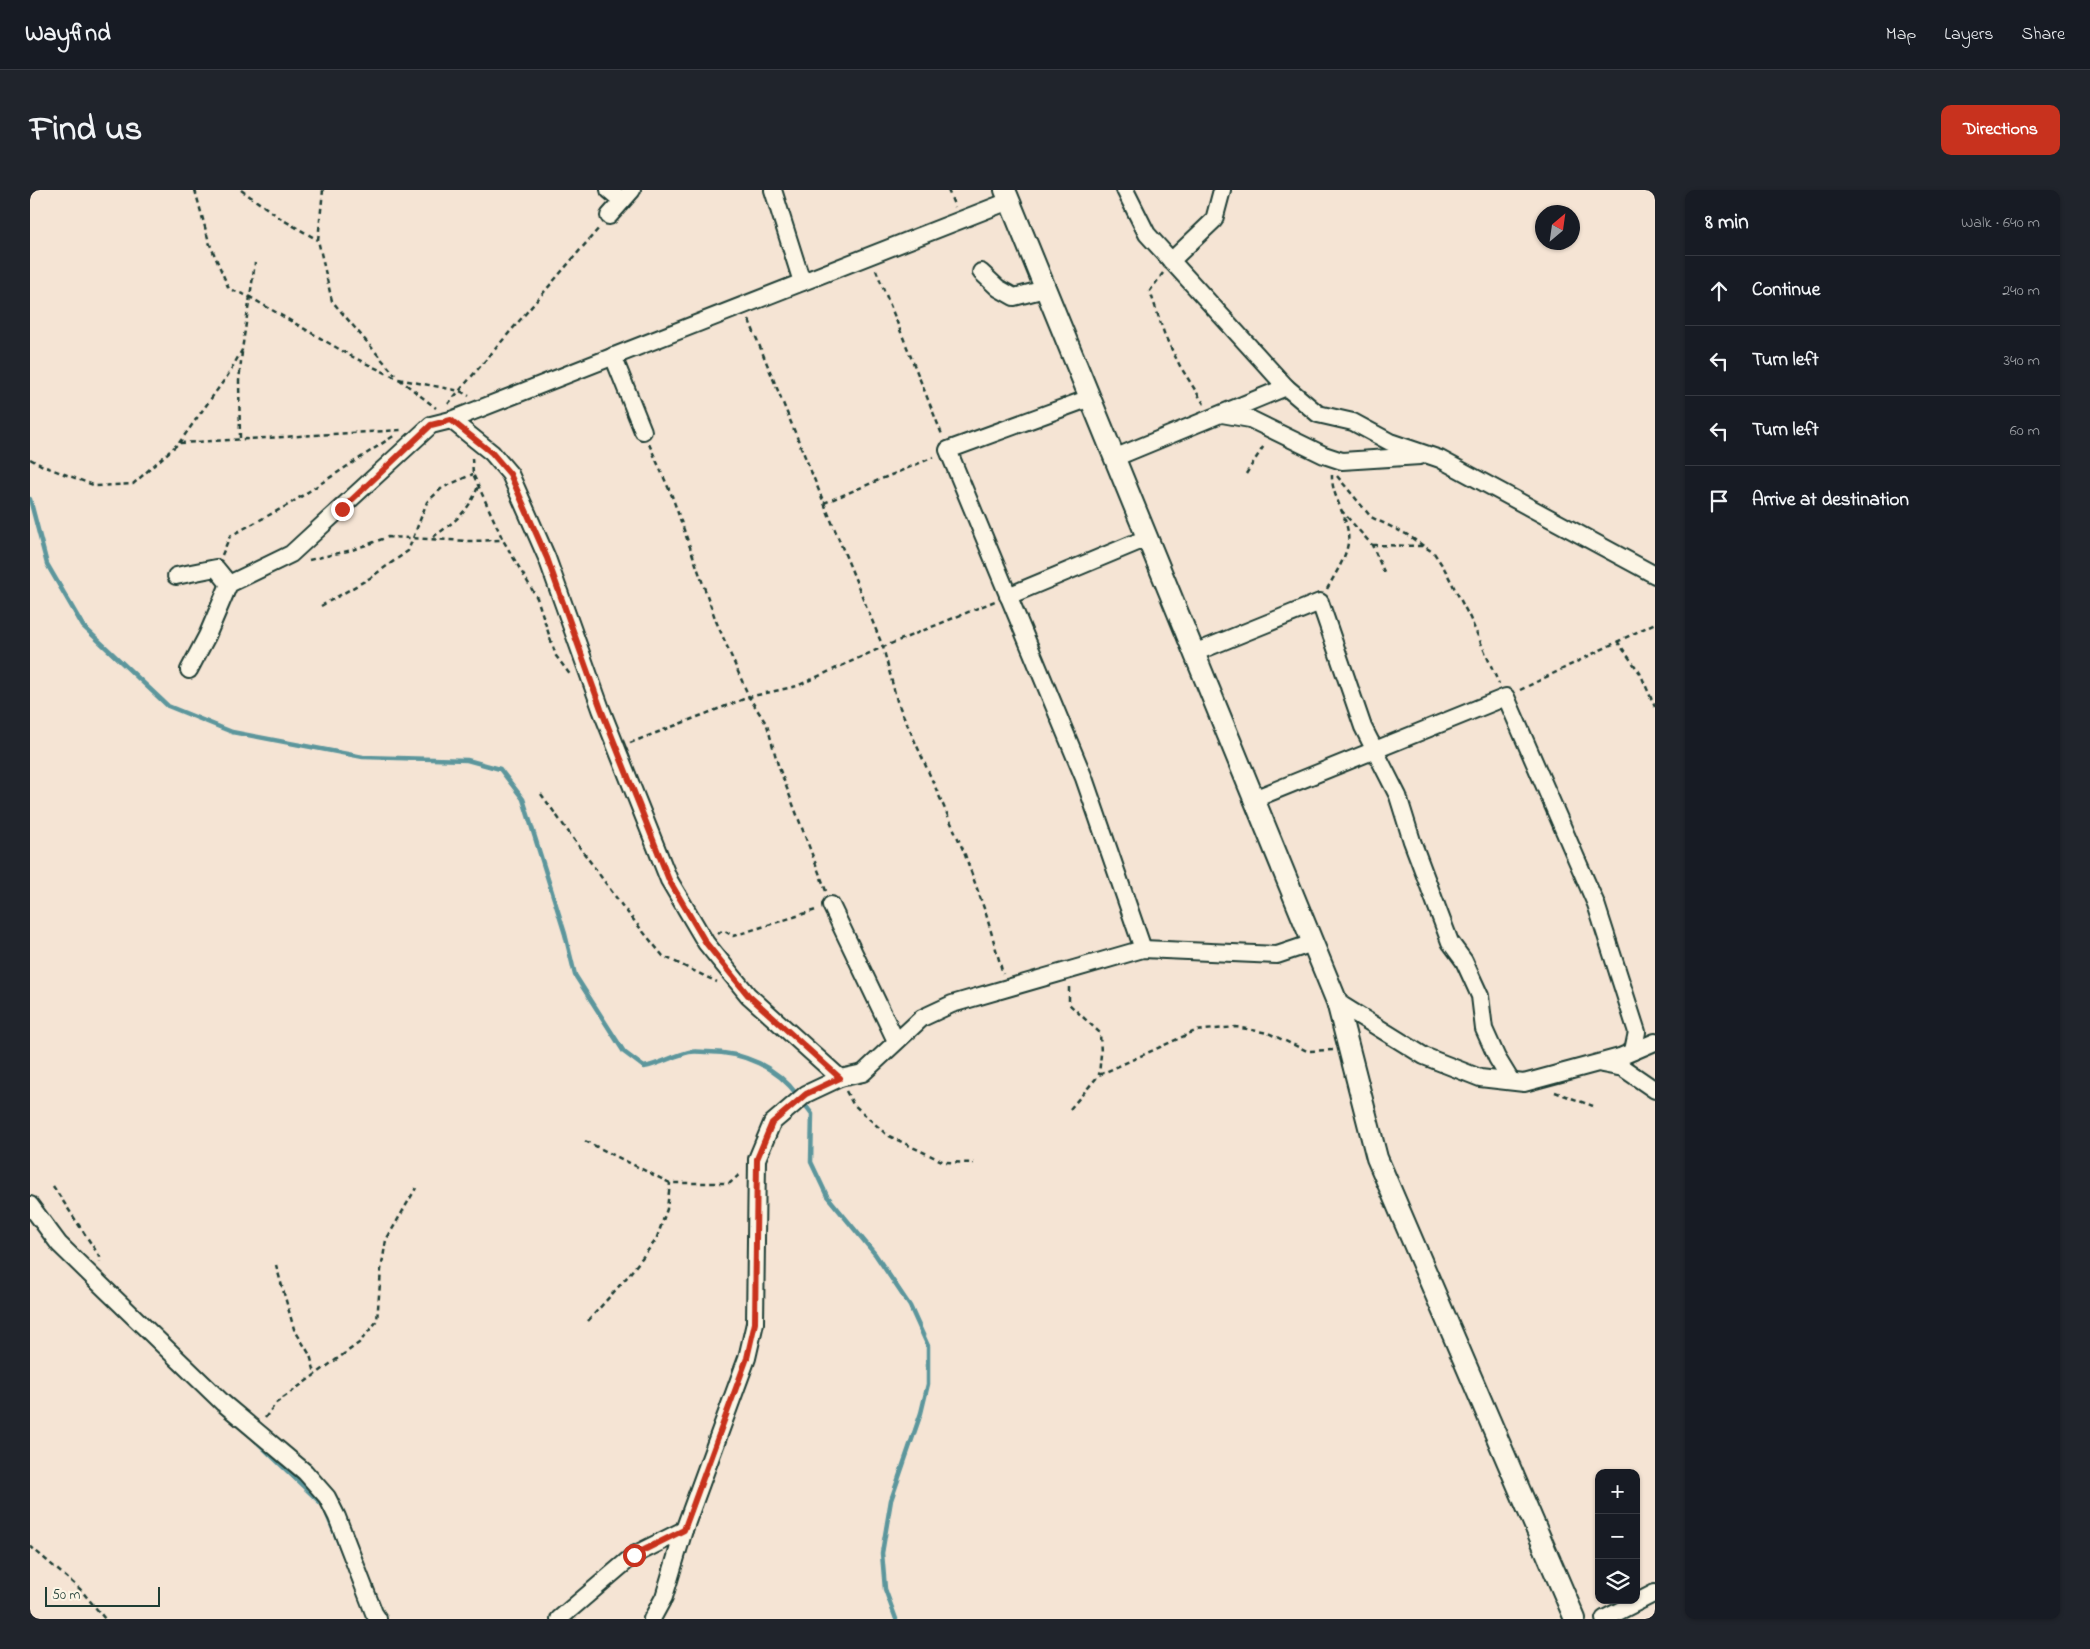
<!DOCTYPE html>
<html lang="en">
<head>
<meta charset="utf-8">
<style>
  body { margin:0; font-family:"Indie Flower",sans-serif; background:#20242c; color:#f1f3f6 }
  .controls { position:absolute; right:15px; bottom:15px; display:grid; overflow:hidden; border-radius:10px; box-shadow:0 1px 4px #0004 }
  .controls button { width:45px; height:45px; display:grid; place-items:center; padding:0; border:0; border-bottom:1px solid #363941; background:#171b24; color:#f1f3f6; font:25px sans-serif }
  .compass { position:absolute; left:1505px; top:15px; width:45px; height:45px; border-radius:50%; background:#171b24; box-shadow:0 1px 4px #0004; rotate:29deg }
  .scale { position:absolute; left:15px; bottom:12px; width:115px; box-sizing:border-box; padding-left:5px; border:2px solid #1f3d34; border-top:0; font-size:14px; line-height:18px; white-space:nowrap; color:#1f3d34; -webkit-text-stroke:4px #fcf5e5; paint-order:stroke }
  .stop { position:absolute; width:15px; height:15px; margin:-11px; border:4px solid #c8321e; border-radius:50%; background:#fff }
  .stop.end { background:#c8321e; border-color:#fff; box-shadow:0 1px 5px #0008 }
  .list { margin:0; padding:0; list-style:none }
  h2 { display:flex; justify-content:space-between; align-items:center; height:65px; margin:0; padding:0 20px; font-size:21px }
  h2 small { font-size:16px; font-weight:400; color:#9ea1a6 }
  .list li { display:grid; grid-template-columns:32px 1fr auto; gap:15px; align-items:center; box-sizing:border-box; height:70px; padding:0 20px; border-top:1px solid #363941 }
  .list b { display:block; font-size:19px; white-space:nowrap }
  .list em { font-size:16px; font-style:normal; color:#9ea1a6 }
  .icon { flex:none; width:28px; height:28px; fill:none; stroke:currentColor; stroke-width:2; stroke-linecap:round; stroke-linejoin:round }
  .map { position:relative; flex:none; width:1625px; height:1429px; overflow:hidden; border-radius:10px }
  header { display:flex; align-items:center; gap:30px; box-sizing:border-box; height:70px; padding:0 25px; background:#171b24; border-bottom:1px solid #363941 }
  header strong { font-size:24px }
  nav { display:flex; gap:28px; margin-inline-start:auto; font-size:18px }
  .intro { display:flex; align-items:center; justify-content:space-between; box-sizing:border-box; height:120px; padding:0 30px }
  h1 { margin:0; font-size:35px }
  .button { padding:12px 22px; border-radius:10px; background:#c8321e; color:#fff; font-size:18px; font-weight:700 }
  main { display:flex; gap:30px; padding:0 30px }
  aside { flex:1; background:#171b24; border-radius:10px; box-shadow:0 1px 4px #0004 }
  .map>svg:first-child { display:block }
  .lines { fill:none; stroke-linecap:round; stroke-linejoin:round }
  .stream { stroke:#5b969c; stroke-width:4.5 }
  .minor-casing { stroke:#1f3d34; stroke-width:20 }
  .tertiary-casing { stroke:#1f3d34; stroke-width:24 }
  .path { stroke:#1f3d34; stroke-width:2.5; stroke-dasharray:5 4; stroke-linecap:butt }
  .minor { stroke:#fcf5e5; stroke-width:16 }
  .tertiary { stroke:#fcf5e5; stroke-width:20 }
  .route { stroke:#c8321e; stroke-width:6 }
</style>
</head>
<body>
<header>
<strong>Wayfind</strong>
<nav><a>Map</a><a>Layers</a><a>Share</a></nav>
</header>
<div class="intro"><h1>Find us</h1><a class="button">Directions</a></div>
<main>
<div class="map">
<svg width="1625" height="1429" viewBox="0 0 1625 1429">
  <rect width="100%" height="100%" fill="#f5e4d4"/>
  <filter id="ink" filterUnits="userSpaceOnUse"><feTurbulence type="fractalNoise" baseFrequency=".02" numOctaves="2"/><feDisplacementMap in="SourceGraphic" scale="10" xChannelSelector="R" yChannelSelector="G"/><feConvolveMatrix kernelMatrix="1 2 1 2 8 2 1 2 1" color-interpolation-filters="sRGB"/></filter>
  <g filter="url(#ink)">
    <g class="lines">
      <g class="stream">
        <path d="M0 309 17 374 53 436 138 516 202 542 333 567 437 570 470 579 493 609 535 744 545 785 594 862 614 877C630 874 643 866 659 862 664 861 672 862 678 862 714 862 747 877 768 906"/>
        <path d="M773 912 782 924 781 972 797 1006 845 1064 880 1116 898 1156V1194L891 1223 861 1310 852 1363 855 1399 866 1429"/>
        <path d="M223 1248 293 1315 314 1366"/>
      </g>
      <defs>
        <g id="minor">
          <path d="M579 0 592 11"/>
          <path d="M743 0 772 92"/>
          <path d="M579 26 602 0"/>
          <path d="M1141 71 1184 30 1192 0"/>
          <path d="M951 82 968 98 984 107 1015 99"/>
          <path d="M583 166 613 241"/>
          <path d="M1256 197 1288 224 1323 232 1360 252 1410 269 1625 385"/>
          <path d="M1060 208 918 260 1054 588 1113 759"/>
          <path d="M1192 224 1220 229 1294 265 1312 271 1390 266"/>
          <path d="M421 230 462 263 480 284 517 368 571 519 639 690 676 753 718 805 810 888"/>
          <path d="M1084 268 1256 197 1117 44 1095 0"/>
          <path d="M146 386 186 378 199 394"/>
          <path d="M978 406 1117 348"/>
          <path d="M1164 463 1290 412 1333 537 1368 606 1382 651 1420 752 1434 771 1450 806 1454 839 1467 868 1481 891"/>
          <path d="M159 480 177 446 199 394 261 364 401 235 421 230 979 11"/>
          <path d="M1224 609 1476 507 1566 714 1607 842 1603 861"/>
          <path d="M801 715 866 851"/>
          <path d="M1307 812 1394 866 1450 888 1494 893 1590 867 1625 852"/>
          <path d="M1572 874 1593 878 1625 900"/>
          <path d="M0 1015 29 1054 72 1096 193 1213 275 1282 297 1307 307 1327 344 1423 348 1429"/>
          <path d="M529 1429 604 1365 654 1340"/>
          <path d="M622 1429 634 1407 654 1340 717 1168 725 1133 727 969 742 933 776 904 810 888 833 883 892 828 922 814 1113 759 1247 765 1283 753"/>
          <path d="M1574 1429 1625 1403"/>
        </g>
        <path id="tertiary" d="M975 0 1307 812 1347 968 1545 1429"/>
      </defs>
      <use href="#minor" class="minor-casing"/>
      <use href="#tertiary" class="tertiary-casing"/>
      <g class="path">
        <path d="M165 0 179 52 199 99 218 106 321 166 368 189 430 201 439 206"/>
        <path d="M211 0 253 30 288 50"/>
        <path d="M293 0 288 50 302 111 365 185"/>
        <path d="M918 0 925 17"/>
        <path d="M846 80 913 247"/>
        <path d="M1133 83 1120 101 1135 146 1150 176 1174 214"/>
        <path d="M719 130 853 457 867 511 934 662 956 724 973 784"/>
        <path d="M369 189 406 218"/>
        <path d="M418 214 569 38"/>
        <path d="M210 248 209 191 212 162"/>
        <path d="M149 253 198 185 212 160 225 73"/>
        <path d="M619 254 642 306 686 431 719 507 737 535 748 575 796 701"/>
        <path d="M442 268 443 284 473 350 507 408 526 466 541 486"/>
        <path d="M0 269 13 276 66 296 103 294 149 253 372 240"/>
        <path d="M1216 284 1235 254"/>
        <path d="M1307 286 1341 327 1376 344 1404 363 1414 378 1440 428 1469 494"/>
        <path d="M794 313 904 267"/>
        <path d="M1311 320 1342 355 1355 384"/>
        <path d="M403 347C423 333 440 321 448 296"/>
        <path d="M1342 355 1393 356"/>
        <path d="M192 365 200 346 258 315 365 245"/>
        <path d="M279 370 322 360 358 347 439 351 473 350"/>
        <path d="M1297 399C1304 386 1316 368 1318 353 1321 329 1301 308 1302 285"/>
        <path d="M291 416 340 388 378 361 397 312 412 298 443 284"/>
        <path d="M1587 451 1610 483 1625 517"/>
        <path d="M1490 500 1625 433"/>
        <path d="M600 553 719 507 767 496 853 457 965 411"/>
        <path d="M511 604 593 717 633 766 687 792"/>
        <path d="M688 744 693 740 703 746 786 720"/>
        <path d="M1039 797V814L1070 843 1071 864 1069 885"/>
        <path d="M816 901 823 914 857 945 914 972 944 973"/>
        <path d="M1525 902 1563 916"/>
        <path d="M1040 919 1069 885 1165 841 1206 837 1238 843 1277 861 1303 860"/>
        <path d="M555 951 640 993H700L711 983"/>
        <path d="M23 996 70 1067V1072"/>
        <path d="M246 1075 264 1139 280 1165 285 1183"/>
        <path d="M558 1131 598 1086 626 1050 637 1019 640 993"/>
        <path d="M235 1228 246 1213 329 1153 347 1131 351 1080 356 1050 386 998"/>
        <path d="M0 1356 50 1399 75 1429"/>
      </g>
      <use href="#minor" class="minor"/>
      <use href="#tertiary" class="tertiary"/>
    </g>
  </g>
  <g class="lines" filter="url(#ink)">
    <path class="route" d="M312 319 401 235 421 230 462 263 480 284 517 368 571 519 639 690 676 753 718 805 810 888 776 904 742 933 727 969 725 1133 717 1168 654 1340 604 1365"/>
  </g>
</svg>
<div class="controls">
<button>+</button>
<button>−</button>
<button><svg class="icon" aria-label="layers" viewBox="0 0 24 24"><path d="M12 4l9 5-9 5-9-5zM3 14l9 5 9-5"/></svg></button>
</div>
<svg class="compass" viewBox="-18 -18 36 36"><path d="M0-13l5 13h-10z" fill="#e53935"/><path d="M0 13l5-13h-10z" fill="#9ea1a6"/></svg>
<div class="scale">50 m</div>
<div class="stop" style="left:604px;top:1365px"></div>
<div class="stop end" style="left:312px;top:319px"></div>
</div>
<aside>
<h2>8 min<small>Walk · 640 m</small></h2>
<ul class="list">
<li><svg class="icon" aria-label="ahead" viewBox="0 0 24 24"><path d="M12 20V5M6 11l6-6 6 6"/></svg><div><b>Continue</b></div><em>240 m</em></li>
<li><svg class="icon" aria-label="left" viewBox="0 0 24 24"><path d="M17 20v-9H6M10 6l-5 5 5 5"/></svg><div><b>Turn left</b></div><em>340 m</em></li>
<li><svg class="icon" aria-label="left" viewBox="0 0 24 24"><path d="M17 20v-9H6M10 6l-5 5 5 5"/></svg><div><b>Turn left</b></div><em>60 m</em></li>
<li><svg class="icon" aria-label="arrive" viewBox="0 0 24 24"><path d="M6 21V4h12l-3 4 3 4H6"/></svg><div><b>Arrive at destination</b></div></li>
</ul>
</aside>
</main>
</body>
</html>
